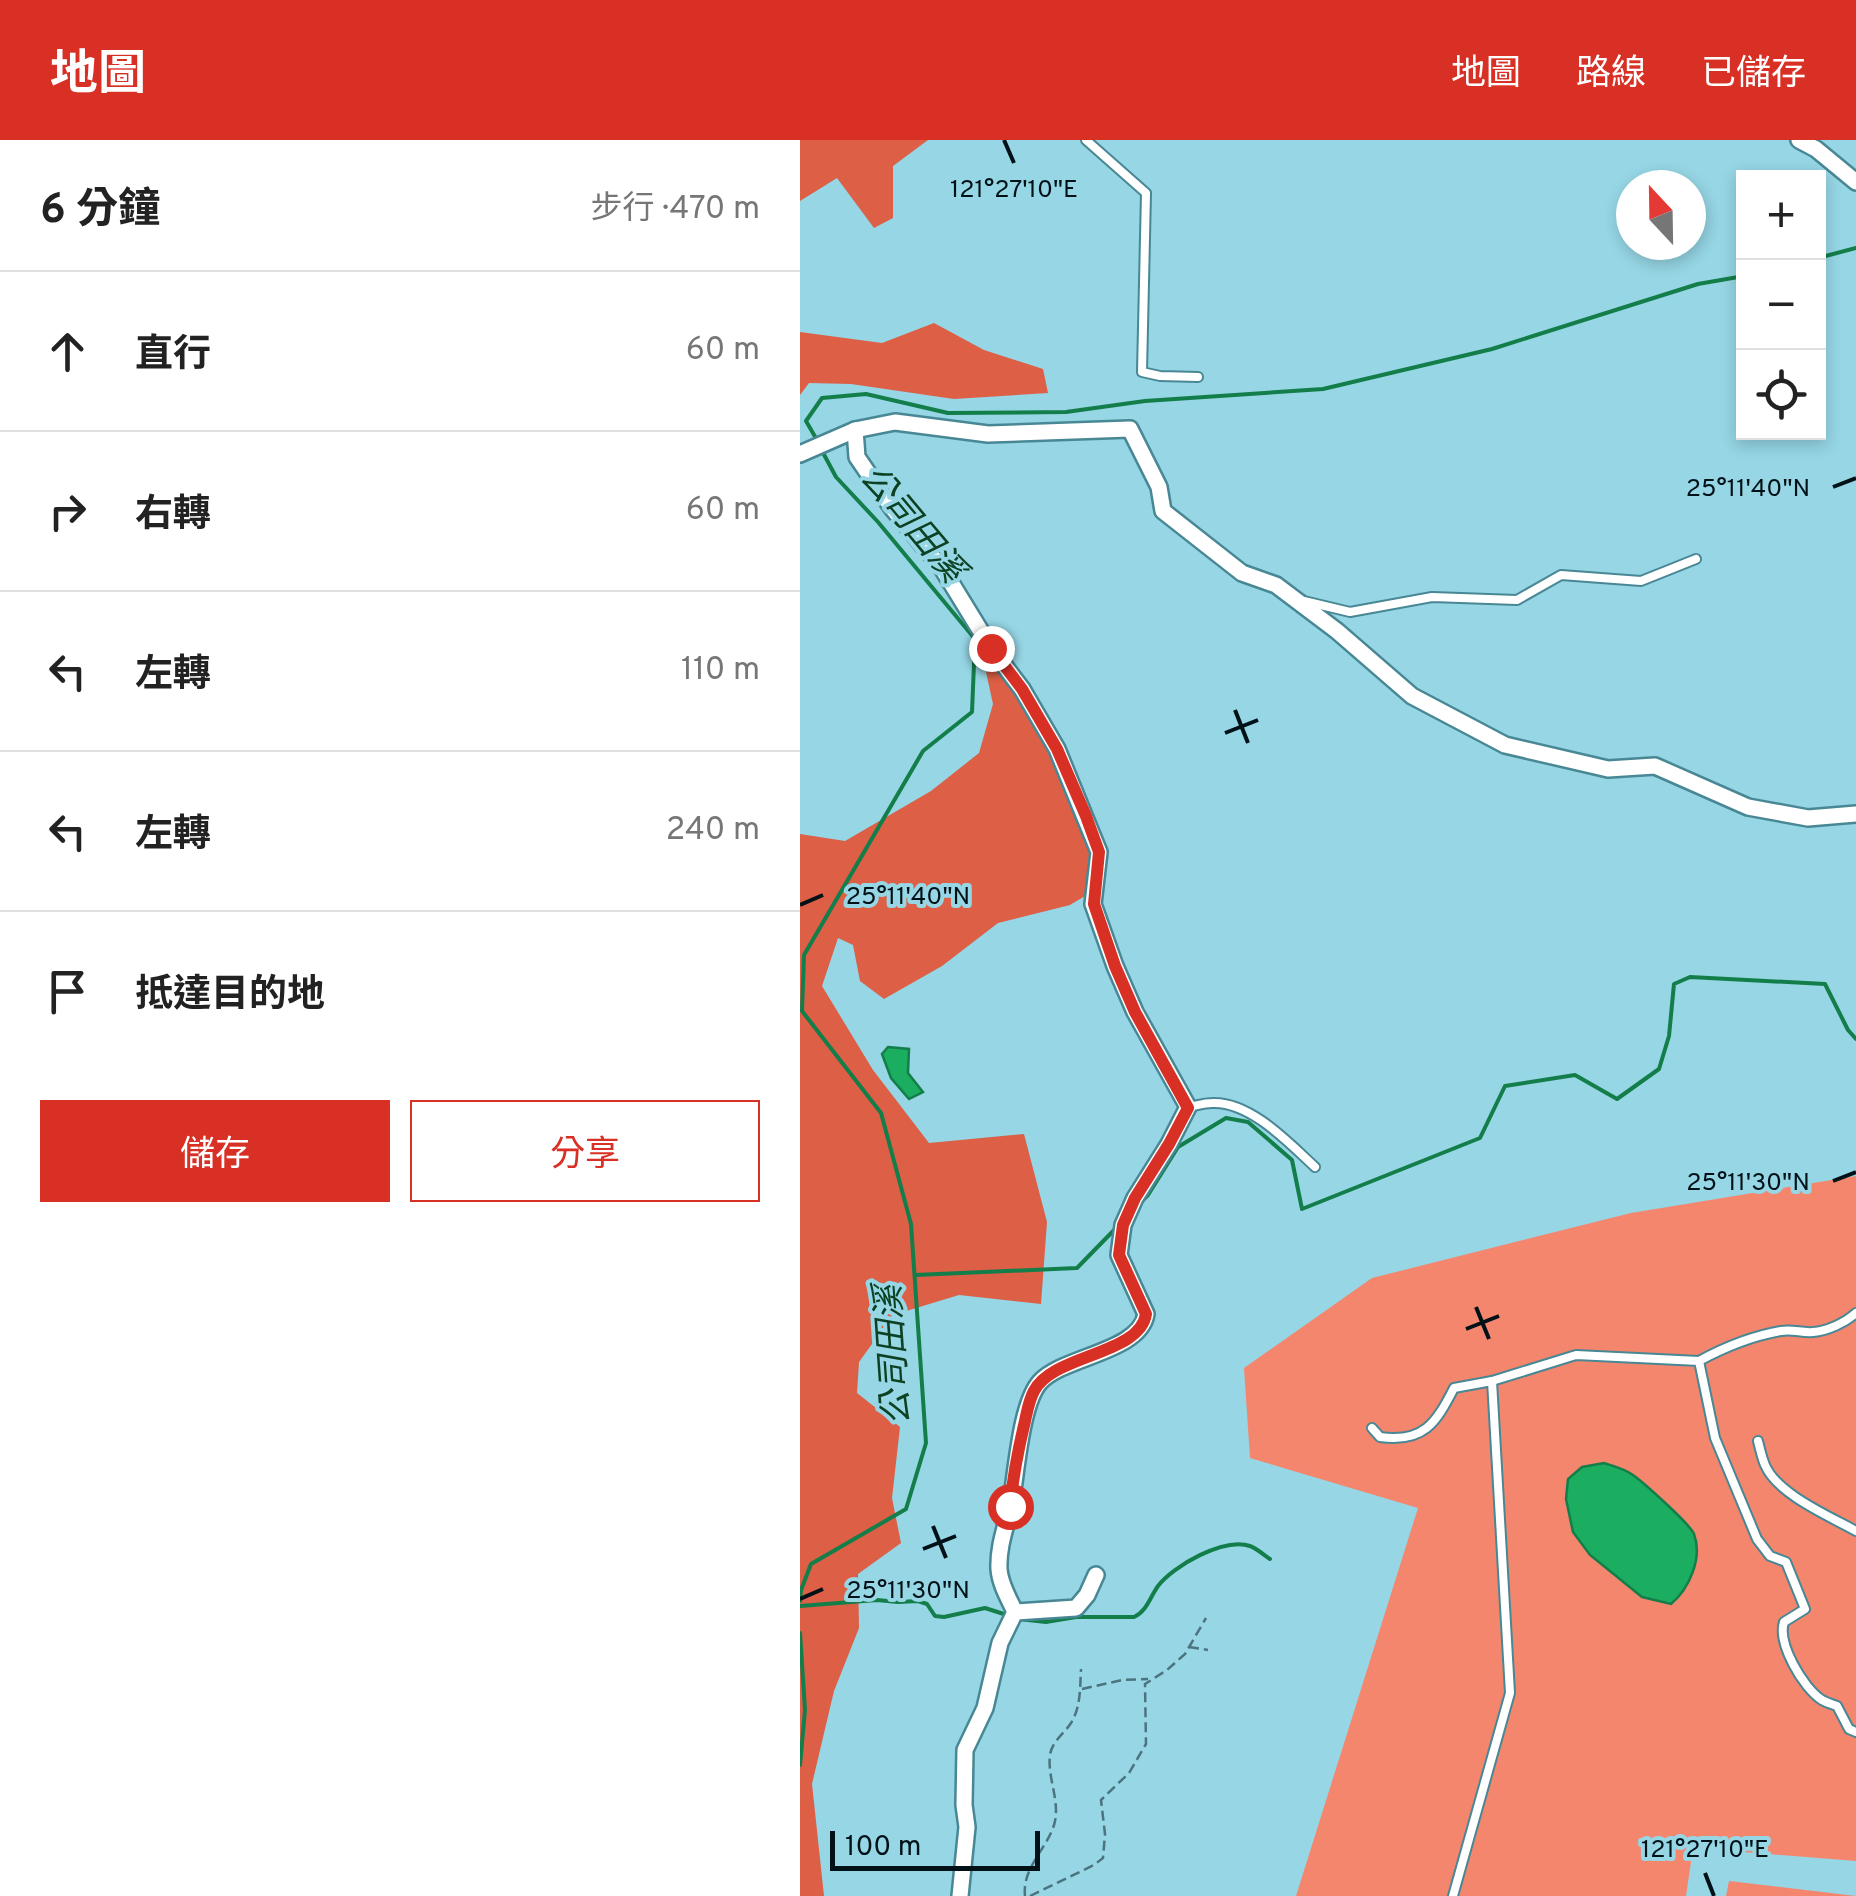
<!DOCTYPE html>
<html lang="zh-TW">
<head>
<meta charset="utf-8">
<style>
  body { margin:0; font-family:Overpass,"Noto Sans TC",sans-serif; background:#f6f6f6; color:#222 }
  .controls { position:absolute; right:30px; top:30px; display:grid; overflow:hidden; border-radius:0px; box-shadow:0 5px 15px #0003 }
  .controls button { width:90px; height:90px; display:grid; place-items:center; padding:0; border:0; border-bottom:2px solid #e0e0e0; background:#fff; color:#222; font:50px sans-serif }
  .compass { position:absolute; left:816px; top:30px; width:90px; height:90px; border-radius:50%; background:#fff; box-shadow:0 5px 15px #0003; rotate:338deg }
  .scale { position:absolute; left:30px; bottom:25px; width:210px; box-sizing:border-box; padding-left:10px; border:5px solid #001218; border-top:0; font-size:28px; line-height:35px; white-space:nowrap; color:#001218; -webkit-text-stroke:8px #96d6e5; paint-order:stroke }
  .stop { position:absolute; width:30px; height:30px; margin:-22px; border:8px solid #d93025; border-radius:50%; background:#fff }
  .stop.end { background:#d93025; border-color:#fff; box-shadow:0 2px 10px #0008 }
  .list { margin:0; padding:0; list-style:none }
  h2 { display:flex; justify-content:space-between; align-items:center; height:130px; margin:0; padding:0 40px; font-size:42px }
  h2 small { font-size:32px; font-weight:400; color:#767676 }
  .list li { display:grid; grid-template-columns:65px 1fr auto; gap:30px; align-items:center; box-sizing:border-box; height:160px; padding:0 40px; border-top:2px solid #e0e0e0 }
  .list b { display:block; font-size:38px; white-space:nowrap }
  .list em { font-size:32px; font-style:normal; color:#767676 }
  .actions { display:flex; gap:20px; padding:30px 40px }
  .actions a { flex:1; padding:22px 0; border:2px solid #d93025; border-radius:0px; text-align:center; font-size:35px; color:#d93025 }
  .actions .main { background:#d93025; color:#fff }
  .icon { flex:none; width:55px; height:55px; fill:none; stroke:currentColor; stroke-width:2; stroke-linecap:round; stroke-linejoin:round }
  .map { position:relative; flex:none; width:1056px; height:1756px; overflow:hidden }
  header { display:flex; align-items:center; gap:60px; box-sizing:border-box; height:140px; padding:0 50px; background:#d93025; color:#fff }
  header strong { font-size:48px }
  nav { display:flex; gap:55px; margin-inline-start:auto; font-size:35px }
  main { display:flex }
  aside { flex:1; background:#fff }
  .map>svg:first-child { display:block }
  .green { fill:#f5866e }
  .forest { fill:#dc5f46 }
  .water { fill:#1bad60; stroke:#137e4a; stroke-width:2.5 }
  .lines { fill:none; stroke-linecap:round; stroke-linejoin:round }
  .stream { stroke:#137e4a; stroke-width:4 }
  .service-casing { stroke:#488794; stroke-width:12 }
  .minor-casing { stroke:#488794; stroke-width:20 }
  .path { stroke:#4b747f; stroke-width:2.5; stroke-dasharray:10 5; stroke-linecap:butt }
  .service { stroke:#fff; stroke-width:8 }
  .minor { stroke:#fff; stroke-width:15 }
  .route { stroke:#d93025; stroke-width:12 }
  .ticks { fill:none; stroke:#001218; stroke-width:4 }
  .labels { text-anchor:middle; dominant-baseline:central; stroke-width:8; stroke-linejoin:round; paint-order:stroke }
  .water-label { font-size:35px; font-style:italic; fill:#0c4223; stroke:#96d6e5 }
  .ticks-label { font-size:25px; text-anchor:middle; fill:#001218; stroke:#96d6e5; stroke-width:8; stroke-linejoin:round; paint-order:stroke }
</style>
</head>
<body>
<header>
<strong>地圖</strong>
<nav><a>地圖</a><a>路線</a><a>已儲存</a></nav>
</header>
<main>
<aside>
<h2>6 分鐘<small>步行 · 470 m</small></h2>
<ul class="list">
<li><svg class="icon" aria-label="ahead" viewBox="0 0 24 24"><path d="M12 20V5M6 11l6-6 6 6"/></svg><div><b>直行</b></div><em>60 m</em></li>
<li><svg class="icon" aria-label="right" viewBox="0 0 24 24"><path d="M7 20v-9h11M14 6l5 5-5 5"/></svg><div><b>右轉</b></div><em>60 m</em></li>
<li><svg class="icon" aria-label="left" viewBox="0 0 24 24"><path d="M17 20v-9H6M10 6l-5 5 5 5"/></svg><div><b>左轉</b></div><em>110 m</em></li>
<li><svg class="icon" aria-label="left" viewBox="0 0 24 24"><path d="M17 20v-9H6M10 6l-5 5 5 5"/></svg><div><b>左轉</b></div><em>240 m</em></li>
<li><svg class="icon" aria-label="arrive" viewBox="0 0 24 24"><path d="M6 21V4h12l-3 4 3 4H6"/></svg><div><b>抵達目的地</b></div></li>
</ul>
<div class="actions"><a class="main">儲存</a><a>分享</a></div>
</aside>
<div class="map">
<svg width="1056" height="1756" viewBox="0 0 1056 1756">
  <rect width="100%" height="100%" fill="#96d6e5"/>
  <g class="green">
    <path d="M1056 1036V1721L893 1708 886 1756H496L618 1368 450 1318 444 1228 572 1138 831 1073Z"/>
    <path d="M929 1741 1056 1756H926Z"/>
  </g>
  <g class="forest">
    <path d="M0 0H128L93 26V78L74 88 37 38 0 61Z"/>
    <path d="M134 183 184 210 243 229 248 253 154 259 51 244 9 243 0 255V192L82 203Z"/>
    <path d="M196 524 205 533 251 612 290 710V753L270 765 198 783 142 826 84 859 60 841 53 805 38 798 22 846 73 930 129 1003 224 994 247 1082 241 1164 159 1155 93 1175 59 1222 57 1253 100 1287 92 1358 101 1403 58 1434 59 1488 34 1551 12 1644 24 1756H0V694L45 701 131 651 179 613 193 564 186 532Z"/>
  </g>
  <g class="water">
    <path d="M88 907 109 909 108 933 123 952 109 959 91 938 82 914Z"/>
    <path d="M804 1323C813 1326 825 1329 833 1335 844 1343 890 1384 894 1394 903 1418 889 1449 871 1464L842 1457 790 1415 773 1392 766 1359 768 1339 782 1327Z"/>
  </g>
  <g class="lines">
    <g class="stream">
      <path d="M1018 118 1056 108"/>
      <path d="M17 300 6 281 22 258 66 254 148 273 266 272 345 261 523 249 692 209 898 144 944 136"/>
      <path d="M338 1065 348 1055 378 1007 426 978 448 982 492 1020 502 1069 680 998 705 946 775 935 817 959 859 929 869 896 874 844 890 837 1025 844 1048 890 1056 899"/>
      <path d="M115 1135 277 1128 318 1086"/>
      <path d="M0 1461 1 1450 11 1424 106 1369 126 1303 111 1084 81 973 2 871 4 815 123 611 172 572 175 499 78 382 36 337 21 309"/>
      <path d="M0 1466 77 1460 98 1462 118 1461 127 1464 135 1476 144 1477 185 1468 210 1476"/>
      <path d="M219 1479 246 1482 276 1477H334C347 1471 350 1457 358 1446 373 1426 424 1397 450 1406 456 1408 464 1415 470 1419"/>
      <path d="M0 1493 5 1570 0 1625"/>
    </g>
    <defs>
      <g id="service">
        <path d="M286 0 346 53 342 232 360 236 398 237"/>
        <path d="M504 461 550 472 632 457 717 460 761 435 841 441 896 419"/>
        <path d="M388 967C395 966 404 963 412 963 450 961 489 1003 515 1027"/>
        <path d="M899 1221C925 1207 952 1196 981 1191 992 1189 1002 1193 1013 1192 1027 1191 1045 1183 1056 1173"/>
        <path d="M572 1288 580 1297C624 1303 636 1283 654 1248L692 1241 776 1215 899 1221 915 1298 957 1399 970 1416 986 1422 1005 1469 984 1482C977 1503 1003 1548 1022 1560 1027 1563 1032 1564 1037 1566L1049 1589 1056 1592"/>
        <path d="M958 1301C960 1309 962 1318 965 1325 977 1354 1029 1376 1056 1391"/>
        <path d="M653 1756 710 1553 692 1241"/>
      </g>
      <g id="minor">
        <path d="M999 0 1016 9 1056 42"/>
        <path d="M55 290 57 317 92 368 142 428 191 508 222 549 257 609 299 712 293 764 315 826 335 872 388 967 369 1004 335 1058 323 1085 319 1115 346 1174C340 1212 264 1216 240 1242 220 1264 216 1339 210 1369 205 1389 198 1408 199 1429 200 1444 209 1459 215 1472L200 1503 185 1568 165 1610 164 1665 167 1687 160 1756"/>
        <path d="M0 314 55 290 95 282 188 294 330 289 359 347 363 371 442 433 476 445 537 491 612 556 705 605 808 629 855 626 948 667 1008 678 1056 674"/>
        <path d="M215 1472 276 1468 287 1455 296 1435"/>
      </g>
    </defs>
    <use href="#service" class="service-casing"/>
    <use href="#minor" class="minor-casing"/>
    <g class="path">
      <path d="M389 1507 408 1510"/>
      <path d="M282 1549 322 1540 348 1539"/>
      <path d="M225 1756C222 1728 246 1710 254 1685 261 1662 247 1638 250 1615 252 1601 264 1594 271 1583 281 1567 280 1547 281 1529"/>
      <path d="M230 1756 294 1725 303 1718 305 1694 301 1660 329 1633 346 1604 345 1544 367 1530 385 1514 406 1478"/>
    </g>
    <use href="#service" class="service"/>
    <use href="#minor" class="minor"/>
  </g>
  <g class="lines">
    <path class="route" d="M191 508 222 549 257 609 286 676 299 712 294 764 315 826 335 872 388 968 369 1004 335 1058 323 1085 319 1115 346 1174C340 1215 253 1214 234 1251 229 1260 227 1272 225 1281 218 1310 213 1337 210 1366"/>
  </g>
  <path class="ticks" d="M204 0 214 23M1033 347 1056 338M435 570 448 603M425 593 458 580M0 765 23 755M1033 1041 1056 1032M676 1167 689 1199M666 1189 699 1176M133 1386 146 1418M123 1409 156 1396M0 1459 23 1449M905 1733 914 1756"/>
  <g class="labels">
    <g class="water-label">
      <text transform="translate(111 385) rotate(50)">公司田溪</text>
      <text transform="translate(95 1215) rotate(-94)">公司田溪</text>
    </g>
  </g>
  <g class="ticks-label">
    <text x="214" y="57">121°27'10"E</text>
    <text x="948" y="356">25°11'40"N</text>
    <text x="108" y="764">25°11'40"N</text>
    <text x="948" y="1050">25°11'30"N</text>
    <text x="108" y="1458">25°11'30"N</text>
    <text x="905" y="1717">121°27'10"E</text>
  </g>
</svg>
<div class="controls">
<button>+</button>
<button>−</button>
<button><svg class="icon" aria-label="locate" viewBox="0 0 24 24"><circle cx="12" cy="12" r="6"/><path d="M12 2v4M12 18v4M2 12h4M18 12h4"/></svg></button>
</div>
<svg class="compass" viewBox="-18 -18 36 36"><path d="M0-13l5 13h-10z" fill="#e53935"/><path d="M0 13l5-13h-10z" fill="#767676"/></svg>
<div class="scale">100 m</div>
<div class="stop" style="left:210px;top:1366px"></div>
<div class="stop end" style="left:191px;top:508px"></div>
</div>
</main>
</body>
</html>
